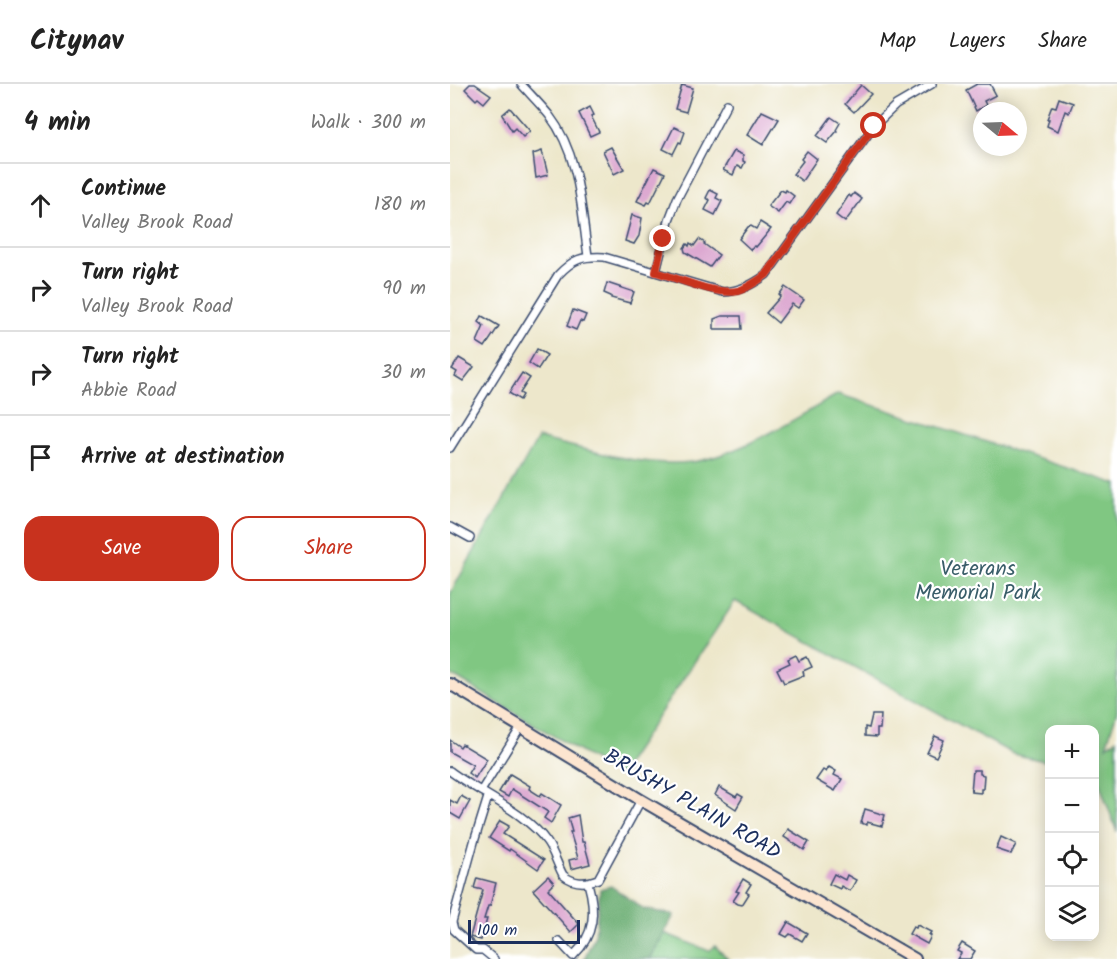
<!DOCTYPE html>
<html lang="en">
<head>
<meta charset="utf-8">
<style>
  body { margin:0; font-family:Kalam,sans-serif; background:#f2f2f2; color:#222 }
  .controls { position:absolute; right:18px; bottom:18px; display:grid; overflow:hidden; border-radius:12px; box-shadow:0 3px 15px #0003 }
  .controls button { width:54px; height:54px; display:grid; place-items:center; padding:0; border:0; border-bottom:2px solid #e0e0e0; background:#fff; color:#222; font:30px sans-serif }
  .compass { position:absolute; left:523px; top:18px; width:54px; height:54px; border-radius:50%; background:#fff; box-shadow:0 3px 15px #0003; rotate:109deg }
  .scale { position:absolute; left:18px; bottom:15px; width:112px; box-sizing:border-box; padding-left:6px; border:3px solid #1b2f5e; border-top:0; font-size:16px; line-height:21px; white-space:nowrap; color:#1b2f5e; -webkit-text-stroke:4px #fff; paint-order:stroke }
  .stop { position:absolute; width:18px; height:18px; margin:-14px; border:4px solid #c8321e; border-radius:50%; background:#fff }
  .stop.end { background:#c8321e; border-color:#fff; box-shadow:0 2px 6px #0008 }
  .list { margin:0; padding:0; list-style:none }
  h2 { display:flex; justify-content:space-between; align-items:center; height:78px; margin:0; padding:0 24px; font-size:26px }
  h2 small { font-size:20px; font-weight:400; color:#767676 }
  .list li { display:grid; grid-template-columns:39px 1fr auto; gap:18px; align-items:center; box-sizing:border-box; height:84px; padding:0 24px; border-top:2px solid #e0e0e0 }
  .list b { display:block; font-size:22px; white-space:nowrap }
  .list p { margin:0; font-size:20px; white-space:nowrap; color:#767676 }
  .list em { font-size:20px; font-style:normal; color:#767676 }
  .actions { display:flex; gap:12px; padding:18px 24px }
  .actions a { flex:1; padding:14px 0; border:2px solid #c8321e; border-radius:18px; text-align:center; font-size:21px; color:#c8321e }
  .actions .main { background:#c8321e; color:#fff }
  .icon { flex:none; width:33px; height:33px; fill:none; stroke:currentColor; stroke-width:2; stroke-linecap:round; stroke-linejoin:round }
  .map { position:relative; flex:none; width:667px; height:875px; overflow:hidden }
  header { display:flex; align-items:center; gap:36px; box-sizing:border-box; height:84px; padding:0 30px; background:#fff; border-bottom:2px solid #e0e0e0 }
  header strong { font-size:28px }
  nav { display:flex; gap:33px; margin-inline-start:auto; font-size:21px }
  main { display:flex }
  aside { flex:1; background:#fff }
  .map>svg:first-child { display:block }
  .green { fill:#80c782; stroke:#4e7b70; stroke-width:1.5 }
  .forest { fill:#68ac70; stroke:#426e67; stroke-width:1.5 }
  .building { fill:#dda9d1 }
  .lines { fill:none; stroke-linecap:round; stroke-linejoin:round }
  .minor-casing { stroke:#3a4b6e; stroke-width:10 }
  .secondary-casing { stroke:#3a4b6e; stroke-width:14 }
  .minor { stroke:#fff; stroke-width:7 }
  .secondary { stroke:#fce5d0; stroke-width:10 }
  .route { stroke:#c8321e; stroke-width:8 }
  .labels { text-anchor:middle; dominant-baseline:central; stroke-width:4.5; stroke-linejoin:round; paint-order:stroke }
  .park-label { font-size:21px; fill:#395d69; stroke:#fff }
  .street-label { font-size:21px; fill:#1b2f5e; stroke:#fff }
</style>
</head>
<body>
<header>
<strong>Citynav</strong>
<nav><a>Map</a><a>Layers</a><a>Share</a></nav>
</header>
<main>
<aside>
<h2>4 min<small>Walk · 300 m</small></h2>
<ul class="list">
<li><svg class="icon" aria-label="ahead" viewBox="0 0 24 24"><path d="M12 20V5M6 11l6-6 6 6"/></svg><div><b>Continue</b><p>Valley Brook Road</p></div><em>180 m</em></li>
<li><svg class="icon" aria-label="right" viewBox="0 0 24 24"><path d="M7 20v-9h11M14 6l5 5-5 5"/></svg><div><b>Turn right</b><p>Valley Brook Road</p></div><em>90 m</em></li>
<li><svg class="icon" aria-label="right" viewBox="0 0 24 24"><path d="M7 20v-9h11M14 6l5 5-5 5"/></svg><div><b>Turn right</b><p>Abbie Road</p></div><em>30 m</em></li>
<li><svg class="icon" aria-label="arrive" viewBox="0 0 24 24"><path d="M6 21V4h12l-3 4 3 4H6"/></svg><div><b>Arrive at destination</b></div></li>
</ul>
<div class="actions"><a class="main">Save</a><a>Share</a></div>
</aside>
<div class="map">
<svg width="667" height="875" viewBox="0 0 667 875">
  <rect width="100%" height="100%" fill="#fff"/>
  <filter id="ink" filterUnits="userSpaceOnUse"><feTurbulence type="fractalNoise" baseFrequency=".0167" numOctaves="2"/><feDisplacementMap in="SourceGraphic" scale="12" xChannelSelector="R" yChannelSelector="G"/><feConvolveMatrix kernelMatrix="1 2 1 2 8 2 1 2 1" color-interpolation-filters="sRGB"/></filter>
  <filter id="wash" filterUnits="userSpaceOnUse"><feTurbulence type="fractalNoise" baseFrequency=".008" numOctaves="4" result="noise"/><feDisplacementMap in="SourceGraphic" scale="24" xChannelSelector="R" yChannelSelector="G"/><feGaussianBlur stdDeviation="1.35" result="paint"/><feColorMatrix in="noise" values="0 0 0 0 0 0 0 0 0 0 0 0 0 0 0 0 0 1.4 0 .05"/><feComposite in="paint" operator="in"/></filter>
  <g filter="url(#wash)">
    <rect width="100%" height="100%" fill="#ede7cb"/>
    <g class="green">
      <path d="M388 310 667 400V627L656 662 667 655V748L645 687 644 646H600L599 678 563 670 285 517 169 691 0 590V510L88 354C136 365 193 384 242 378 288 372 348 333 388 310Z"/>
      <path d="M214 849 259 867 265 862 278 875H200Z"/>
    </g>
    <path class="forest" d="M161 802 194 825 224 831 200 875H134L145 851 150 805Z"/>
    <g id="blocks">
      <g class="building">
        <path d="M20 0H25L41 11 34 19 28 14 26 16 15 5Z"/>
        <path d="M527 0H540L546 11 534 17 536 21 526 27 516 6Z"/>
        <path d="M232 1 243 4 236 28 225 25Z"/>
        <path d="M411 1 421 10 404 28 395 20Z"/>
        <path d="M609 14 623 19 619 29 615 27 608 47 597 42 599 35H597L602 22 606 23Z"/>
        <path d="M140 23 144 31 141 32 149 48 140 52 129 29Z"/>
        <path d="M60 24 80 47 73 53 65 44 62 47 52 31Z"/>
        <path d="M312 27 329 35 313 61 297 51Z"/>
        <path d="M381 33 390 39 386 46 387 47 377 59 367 52Z"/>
        <path d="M224 43 235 48 231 59 229 58 223 70 213 65Z"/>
        <path d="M161 63 174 85 164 90 153 67Z"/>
        <path d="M92 67 98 91 86 94 83 70Z"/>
        <path d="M284 67 293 71V77L295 78 292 84 287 82 283 91 273 86Z"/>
        <path d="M357 67 367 75 352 97 343 90 353 77 351 75Z"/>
        <path d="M204 84 215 89 200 119 198 118 196 121 187 117Z"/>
        <path d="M260 106 268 110 266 114 272 117 265 131 255 126 260 116 256 114Z"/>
        <path d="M331 106 335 108 336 106 344 112 339 120 336 118 328 129 318 122Z"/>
        <path d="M404 109 412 115 395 138 386 131 399 111 401 113Z"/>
        <path d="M182 131 192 134 189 152 184 160 175 157Z"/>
        <path d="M310 138 321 145 306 163 304 162 301 166 289 155 298 143 301 142 306 145Z"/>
        <path d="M249 155 255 159 254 160 269 171 260 183 235 168 234 164 237 160 239 162 240 159 244 162Z"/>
        <path d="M157 199 184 208 180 219 161 214V212L154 209Z"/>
        <path d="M335 203 354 216 348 224 342 220 328 239 316 229 331 212 329 211Z"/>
        <path d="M123 226 136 231 133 238 130 237 126 246 117 242Z"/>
        <path d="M32 232 49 242 35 263 27 258 34 242 29 238Z"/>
        <path d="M272 232H291L292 245H264V235Z"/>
        <path d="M87 265 97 271 88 285 79 279Z"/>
        <path d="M9 274 24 283 13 297 5 292 7 288 2 285Z"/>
        <path d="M72 289 80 294 70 309 73 311 70 316 59 309Z"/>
        <path d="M346 571 349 577 357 573 362 583 353 587 354 591 334 599 327 585 340 579 338 575Z"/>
        <path d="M422 631H431L430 645H427V653L415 652V643L419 644Z"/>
        <path d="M485 652 494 656 486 673 477 669Z"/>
        <path d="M0 656 10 663 12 660 37 675 25 694 18 689 23 681 0 668Z"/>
        <path d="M379 683 386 687 384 691 392 695 385 707 366 696 373 686 376 688Z"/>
        <path d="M523 686H530V690L534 691 533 705H531V709L521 708Z"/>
        <path d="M60 690 80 702 79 705 90 712 92 709 111 721 101 739 94 734 98 728 62 705 58 713 49 708Z"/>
        <path d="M269 703 286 713 288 710 293 713 286 725 265 711Z"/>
        <path d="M11 712 20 717 10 735 0 729V716L7 720Z"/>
        <path d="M415 725 435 731 432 742 417 738V741L411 739Z"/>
        <path d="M128 731 132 758H134L140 780 121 785 119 776 128 774 120 748H122L118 734Z"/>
        <path d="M50 737 59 742 53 750 94 776 88 785 60 765 59 767 39 754Z"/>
        <path d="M338 745 359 758 354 766 334 753Z"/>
        <path d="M551 753 566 760 561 770 546 765Z"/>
        <path d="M384 790 395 796 397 791 406 796 400 807 391 802 390 805 379 800Z"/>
        <path d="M98 792 104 799 98 805 129 840 121 848 83 806Z"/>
        <path d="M27 794 46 799 40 822H38L34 835H37L31 856 20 853 33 806 24 804Z"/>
        <path d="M293 795 301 800 296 808 299 810 292 821 288 820 283 817 289 808 286 807Z"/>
        <path d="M338 838 357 849 352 857 340 850 337 853 331 850Z"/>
        <path d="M467 841 481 848 479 851 481 852 477 860 459 850 463 843 466 844Z"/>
        <path d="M512 859 525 867 520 875H507L511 869 507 867Z"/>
      </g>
    </g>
  </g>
  <g filter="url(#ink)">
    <use href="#blocks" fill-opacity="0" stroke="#3a4b6e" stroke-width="1.5"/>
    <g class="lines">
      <defs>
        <g id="minor">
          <path d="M71 0C80 10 90 20 99 31 130 71 131 124 138 172"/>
          <path d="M206 188 219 136 227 115 277 20"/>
          <path d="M0 364 108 191C123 175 132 172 154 173L273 208C290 207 302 201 316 191L424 42 446 21 482 0"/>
          <path d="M0 443 20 454"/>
          <path d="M0 687C29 709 77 729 97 758 104 768 107 780 113 791 124 800 135 800 148 795L191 716"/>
          <path d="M31 707 71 643"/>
          <path d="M38 713 24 758 2 838 4 846 26 866H33L44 875"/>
          <path d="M109 857 123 872C145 851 146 827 138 799"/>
        </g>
        <path id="secondary" d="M0 600 191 716 465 875"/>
      </defs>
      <use href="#minor" class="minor-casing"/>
      <use href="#secondary" class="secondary-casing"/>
      <use href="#minor" class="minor"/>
      <use href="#secondary" class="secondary"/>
    </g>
  </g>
  <g class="lines" filter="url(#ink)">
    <path class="route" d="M213 155 206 188C228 194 266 212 288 207 298 204 307 197 316 191L424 42"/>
  </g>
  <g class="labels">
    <g class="park-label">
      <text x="528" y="485">Veterans<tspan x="528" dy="24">Memorial Park</tspan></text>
    </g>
    <g class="street-label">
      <text transform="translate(242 721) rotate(30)">BRUSHY PLAIN ROAD</text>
    </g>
  </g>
</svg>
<div class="controls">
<button>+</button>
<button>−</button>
<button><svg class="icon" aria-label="locate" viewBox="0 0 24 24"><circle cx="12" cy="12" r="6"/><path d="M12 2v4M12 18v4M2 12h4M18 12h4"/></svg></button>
<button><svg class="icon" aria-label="layers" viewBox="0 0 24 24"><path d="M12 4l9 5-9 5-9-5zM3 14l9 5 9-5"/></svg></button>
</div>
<svg class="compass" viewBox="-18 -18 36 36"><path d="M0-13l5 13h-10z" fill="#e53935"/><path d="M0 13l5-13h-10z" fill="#767676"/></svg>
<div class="scale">100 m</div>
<div class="stop" style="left:424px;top:42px"></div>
<div class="stop end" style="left:213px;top:155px"></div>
</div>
</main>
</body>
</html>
